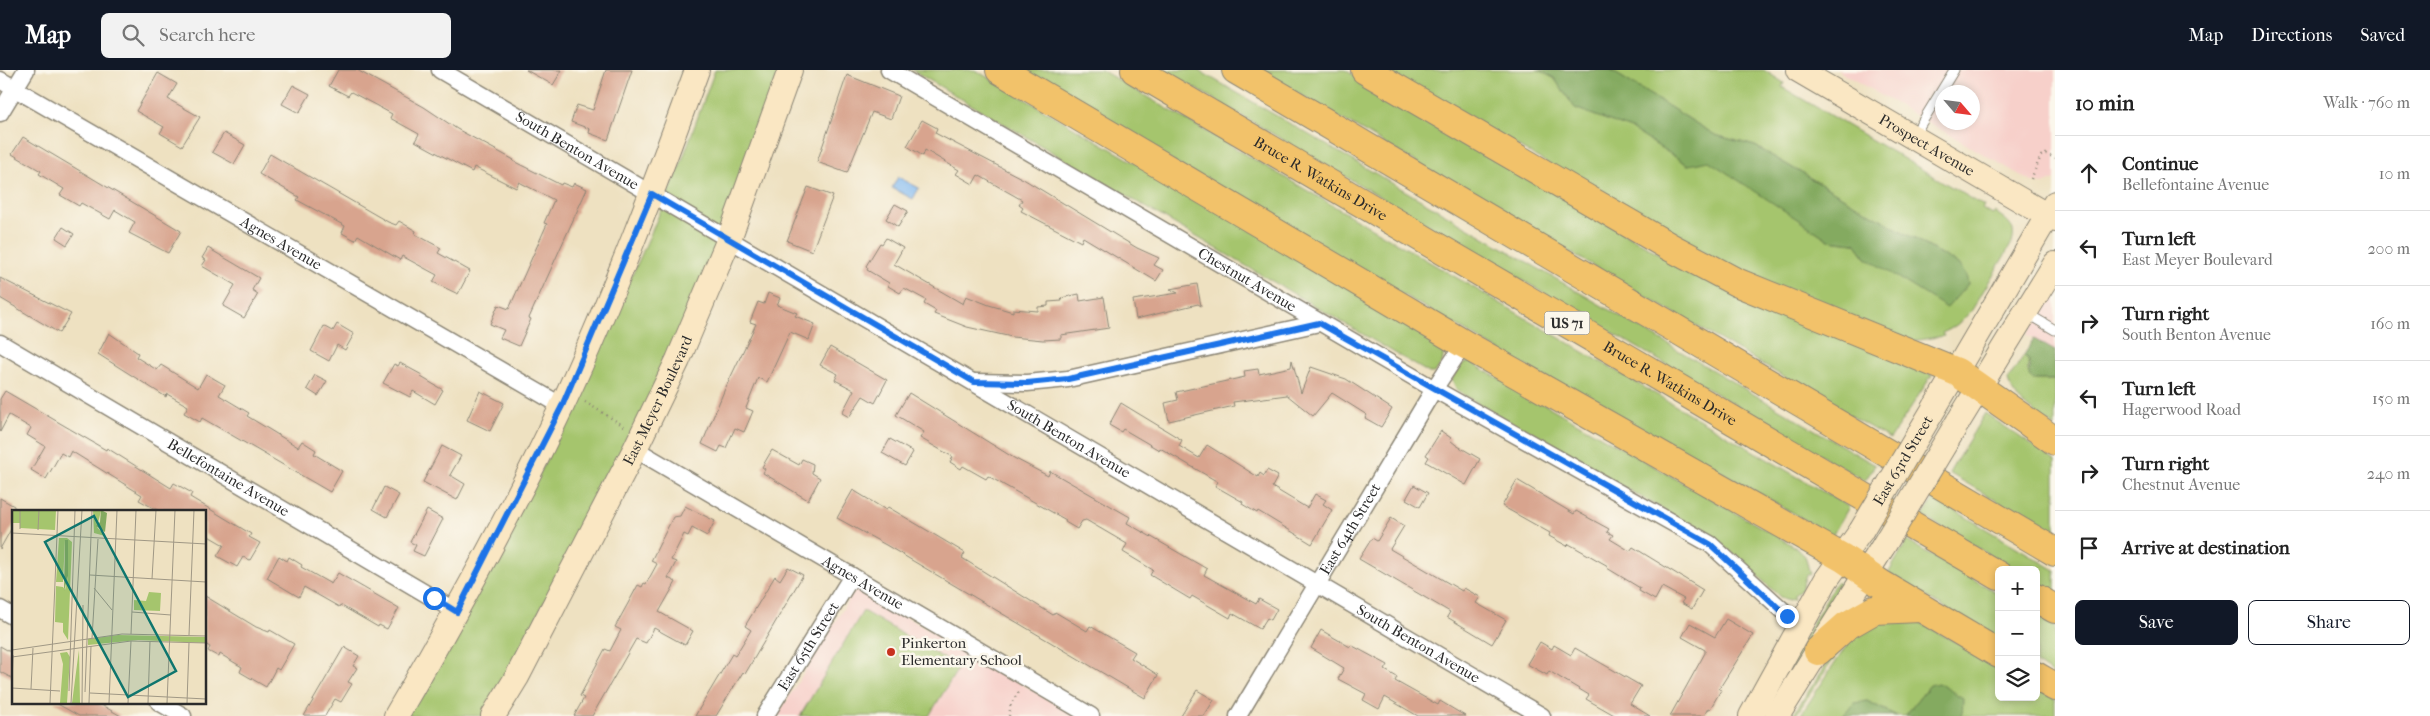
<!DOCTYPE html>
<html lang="en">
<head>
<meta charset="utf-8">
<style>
  body { margin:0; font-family:"IM FELL French Canon",serif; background:#f2f2f2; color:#222 }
  .controls { position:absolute; right:15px; bottom:15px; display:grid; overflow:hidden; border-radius:8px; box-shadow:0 2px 8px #0003 }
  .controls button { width:45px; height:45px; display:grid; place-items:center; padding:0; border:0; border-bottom:1px solid #e0e0e0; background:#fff; color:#222; font:25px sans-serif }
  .compass { position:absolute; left:1935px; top:15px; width:45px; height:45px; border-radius:50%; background:#fff; box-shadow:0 2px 8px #0003; rotate:118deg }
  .stop { position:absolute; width:15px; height:15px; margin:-11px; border:4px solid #1a73e8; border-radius:50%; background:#fff }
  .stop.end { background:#1a73e8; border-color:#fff; box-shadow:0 1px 5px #0008 }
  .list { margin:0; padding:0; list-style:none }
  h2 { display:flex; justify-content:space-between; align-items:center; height:65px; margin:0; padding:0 20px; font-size:21px }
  h2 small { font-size:16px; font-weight:400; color:#767676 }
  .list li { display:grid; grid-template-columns:32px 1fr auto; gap:15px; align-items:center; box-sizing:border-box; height:75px; padding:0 20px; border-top:1px solid #e0e0e0 }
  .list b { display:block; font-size:19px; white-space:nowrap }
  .list p { margin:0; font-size:16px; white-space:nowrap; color:#767676 }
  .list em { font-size:16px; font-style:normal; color:#767676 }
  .actions { display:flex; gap:10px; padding:15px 20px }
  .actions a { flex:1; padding:11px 0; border:1px solid #111827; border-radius:8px; text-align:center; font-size:18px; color:#111827 }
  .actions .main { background:#111827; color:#fff }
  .icon { flex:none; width:28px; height:28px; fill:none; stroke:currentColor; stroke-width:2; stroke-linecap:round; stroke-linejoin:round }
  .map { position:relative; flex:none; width:2055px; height:646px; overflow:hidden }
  header { display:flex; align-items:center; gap:30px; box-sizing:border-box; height:70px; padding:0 25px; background:#111827; color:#fff }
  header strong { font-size:24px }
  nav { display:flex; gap:28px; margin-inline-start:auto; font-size:18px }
  .search { width:350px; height:45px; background:#f2f2f2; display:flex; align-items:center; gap:12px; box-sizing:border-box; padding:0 18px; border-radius:8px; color:#767676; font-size:19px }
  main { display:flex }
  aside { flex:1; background:#fff }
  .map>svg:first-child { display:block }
  .built { fill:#f7d0ca; fill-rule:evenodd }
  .green { fill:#a5c56d; stroke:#68784c }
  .forest { fill:#84aa60; stroke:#586a46 }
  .water { fill:#81b9f1; stroke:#56728e }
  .building { fill:#d8a48e }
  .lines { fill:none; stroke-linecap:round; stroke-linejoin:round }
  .service-casing { stroke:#8c8676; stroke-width:11 }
  .minor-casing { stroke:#8c8676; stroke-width:19 }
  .secondary-casing { stroke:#8c8676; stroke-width:26 }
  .trunk-casing { stroke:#8c8676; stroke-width:30 }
  .path { stroke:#8c8676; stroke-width:2.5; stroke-dasharray:1 4; stroke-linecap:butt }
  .service { stroke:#fff; stroke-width:9 }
  .minor { stroke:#fff; stroke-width:16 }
  .secondary { stroke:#fae7c3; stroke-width:24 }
  .trunk { stroke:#f2c26a; stroke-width:28 }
  .secondary-bridge-casing { stroke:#8c8676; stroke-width:26; stroke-linecap:butt }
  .secondary-bridge { stroke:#fae7c3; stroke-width:24 }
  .route { stroke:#1a73e8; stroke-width:6 }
  .poi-dot { fill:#c8321e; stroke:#fbf7ec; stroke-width:2 }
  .labels { text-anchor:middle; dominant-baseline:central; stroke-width:5; stroke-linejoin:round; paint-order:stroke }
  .shield { fill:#fbf7ec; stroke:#696865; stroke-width:1 }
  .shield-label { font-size:14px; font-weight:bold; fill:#2b2b2b }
  .street-label { font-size:15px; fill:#2b2b2b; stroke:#fbf7ec }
  .poi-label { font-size:15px; fill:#2b2b2b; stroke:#fbf7ec; text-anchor:start }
  .inset-road { fill:none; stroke:#a09885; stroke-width:1 }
  .view { fill:#0f766e; fill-opacity:0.15; stroke:#0f766e; stroke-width:2.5 }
  .inset-edge { fill:none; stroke:#2b2b2b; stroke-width:2.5 }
</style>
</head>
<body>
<header>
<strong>Map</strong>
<div class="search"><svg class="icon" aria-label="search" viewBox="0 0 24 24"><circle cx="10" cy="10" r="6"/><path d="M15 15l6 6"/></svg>Search here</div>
<nav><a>Map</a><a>Directions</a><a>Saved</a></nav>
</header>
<main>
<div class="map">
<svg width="2055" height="646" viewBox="0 0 2055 646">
  <rect width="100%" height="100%" fill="#fbf7ec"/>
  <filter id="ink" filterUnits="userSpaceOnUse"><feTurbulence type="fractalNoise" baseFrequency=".02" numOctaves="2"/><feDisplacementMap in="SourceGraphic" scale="10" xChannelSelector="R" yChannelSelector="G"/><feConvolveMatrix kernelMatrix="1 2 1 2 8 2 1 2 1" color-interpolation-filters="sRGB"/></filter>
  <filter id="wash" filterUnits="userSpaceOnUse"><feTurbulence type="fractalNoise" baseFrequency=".0096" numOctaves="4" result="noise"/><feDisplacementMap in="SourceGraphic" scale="20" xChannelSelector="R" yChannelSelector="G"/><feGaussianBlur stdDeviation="1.12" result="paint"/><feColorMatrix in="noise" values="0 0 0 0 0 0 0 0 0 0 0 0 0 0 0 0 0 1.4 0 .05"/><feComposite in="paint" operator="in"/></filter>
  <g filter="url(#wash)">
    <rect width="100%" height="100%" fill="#eee1c1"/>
    <g class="built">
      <path d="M1837 0H2055V109L2043 114 2032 112ZM1942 22H1972V52H1942Z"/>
      <path d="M2055 219V281L2027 265Z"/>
      <path d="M856 518 1077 646H777Z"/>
    </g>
    <g class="green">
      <path d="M715 0H783L692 238 621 390 483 646H406L533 418 641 186 680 96Z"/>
      <path d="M912 0H975L1435 267 1444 280 1442 294 1434 303H1429Z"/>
      <path d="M1015 0H1101L1849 437 1832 466 1715 398 1628 355Z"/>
      <path d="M1164 0H1198L1875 395 1865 411Z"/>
      <path d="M1258 0H1345L1658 183 1932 305 1890 369Z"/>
      <path d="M1384 0H1538L1554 8 1575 38 1631 59 1688 95 1709 90 1829 170 1855 173 1866 188 1958 194 1755 76 1715 65 1610 0H1764L1784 13 1782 17 1984 136 1982 139 1993 145 1995 142C2008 151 2017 156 2012 173L1972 240C1963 250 1955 258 1942 263L1944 266 1912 271 1738 202Z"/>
      <path d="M2024 285 2029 291 2027 300 2035 310H2055V358C2038 344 2013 332 2008 310Z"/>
      <path d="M1470 292 1794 476 1805 486 1810 504 1806 505 1801 520 1794 525V529L1789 530 1780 527 1743 492 1719 472 1457 321 1452 309 1462 294Z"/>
      <path d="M1985 343 2055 391V465L1949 403Z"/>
      <path d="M1934 428 2055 500V523L2036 512V500H2015L1923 446Z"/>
      <path d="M1907 471 1999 524V572L1890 504 1889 502Z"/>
      <path d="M1836 512 1842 515V518L1766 646H1760Z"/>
      <path d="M863 541 959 597 929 646H800Z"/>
      <path d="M2036 546 2055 557V605L2036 594Z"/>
      <path d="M1910 547 1999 596V627H2036V618L2055 629V646H1962V628L1930 615 1905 646H1897L1866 631 1843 646H1800L1851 569 1870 554Z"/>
      <path d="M1853 560 1795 646H1792L1839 576Z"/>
    </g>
    <g class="forest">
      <path d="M1538 0H1610L1715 65 1755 76 1958 194 1966 205 1968 214 1947 238 1866 188 1855 173 1829 170 1709 91 1688 95 1631 59 1575 38 1554 8Z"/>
      <path d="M2034 269 2055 281V310H2034L2029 306V291L2024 285Z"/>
      <path d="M1938 613 1963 628 1962 646H1905L1930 615Z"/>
      <path d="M1867 631 1897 646H1843L1854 633Z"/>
    </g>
    <path class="water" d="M898 107 919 118 913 129 892 118Z"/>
    <g id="blocks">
      <g class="building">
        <path d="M338 0H357L424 37 457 59 514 90 513 91 561 115 562 113 572 117 574 113 587 119 529 248 531 249 519 276 500 268 504 260 490 254 498 235 509 239 547 154 544 153 554 130 519 112 516 118 474 97 472 102 415 71 419 64 390 48 392 44 351 22 348 26 329 16Z"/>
        <path d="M526 0H562L553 15Z"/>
        <path d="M606 0H632L608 70 589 63 590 59 571 52 577 35 593 40Z"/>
        <path d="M158 3 177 14 168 29 200 47 182 76 160 63 164 57 136 41Z"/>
        <path d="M847 5 899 26 891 49 872 42 847 103 817 92Z"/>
        <path d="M293 15 310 24 299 43 282 34Z"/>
        <path d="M922 50 937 58 935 63 1025 110 1137 178 1159 188 1154 195 1163 200 1156 211 1083 167 1081 172 1021 141 1023 138 1019 135 1022 130 978 105 973 114 956 104 959 100 925 80 923 86 907 76Z"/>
        <path d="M224 63 245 75 234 94 212 82Z"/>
        <path d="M23 67 181 161 168 183 129 163 135 152 115 140 110 149 81 133 79 136 60 125 64 119 39 104 41 101 12 84Z"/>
        <path d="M270 84 388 152 396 155 399 151 416 161 415 164 441 178 438 183 470 201 458 224 433 212 437 205 402 186 400 190 358 165 355 170 342 163 345 156 297 130 299 127 259 104Z"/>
        <path d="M808 117 833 126 812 181 787 171Z"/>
        <path d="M895 134 908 141 898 157 886 149Z"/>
        <path d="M63 157 74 164 67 175 56 168Z"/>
        <path d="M886 168 903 178 894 194 963 234 966 226 989 235 1013 242V239L1038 241V237L1048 236V232L1062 231 1061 228 1079 224 1080 231 1104 227 1109 258 1061 265V269L1043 270 1012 267 967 257 934 244 936 241 924 234 926 230 904 218 900 223 888 216 889 213 867 200 868 198 866 196 880 173 882 174Z"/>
        <path d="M208 178 259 208 252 220 258 224 244 248 223 236 235 215 202 196 206 190 202 188Z"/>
        <path d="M0 208 71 244 59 263 0 228Z"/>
        <path d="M1197 214 1201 236 1198 234 1136 249 1133 230 1178 223 1170 219Z"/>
        <path d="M768 223 780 228 777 235 797 243 795 246 815 254 809 270 790 262 767 312 758 308 746 338 753 341 744 362 735 358 726 378 721 376 718 382 702 374 724 321 756 254 750 252 758 232 764 234Z"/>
        <path d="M337 254 354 264 345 280 337 275 329 291 311 281 324 256 333 261Z"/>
        <path d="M109 263 138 283 136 287 157 300 161 295 198 318 206 304 225 315 219 325 249 343 247 346 298 377 302 371 316 380 314 384 342 401 330 422 202 348 200 352 184 343 188 336 167 324 166 327 98 284Z"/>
        <path d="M830 277 887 310 875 333 863 326 849 347 842 343 854 320 835 310 838 304 820 295Z"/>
        <path d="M1292 290 1301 323 1311 297 1346 309 1392 339 1381 357 1365 348 1367 345 1332 323 1313 346 1287 325 1233 332 1234 336 1169 351 1165 333 1178 330 1176 322 1245 307 1244 301 1258 299 1259 304 1291 297Z"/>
        <path d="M400 293 422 305 421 307 443 320 435 334 413 321 410 327 383 313 394 294 398 296Z"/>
        <path d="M315 305 327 311 318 326 307 319Z"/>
        <path d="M5 321 106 380 107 378 171 418 174 413 192 423 190 427 251 464 249 467 260 473 250 490 243 487 237 497 217 486 224 475 205 464V441H159L139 430 142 425 71 381 68 387 61 383 46 409 31 400 45 376 27 365 31 358 9 345 0 362V329Z"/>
        <path d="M480 321 504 333 490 361 467 350Z"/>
        <path d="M909 323 1014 388 1048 406 1050 401 1130 447 1127 453 1207 499 1204 505 1256 534 1259 529 1277 539 1271 550 1267 548 1260 559 1232 543 1230 548 1192 526 1190 529 1150 505 1153 500 1123 482 1127 474 1086 450 1082 451 1077 459 1065 452 1066 450 988 406 986 409 963 396 961 399 950 392 953 387 920 368 924 362 896 345Z"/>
        <path d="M1121 333 1182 370 1179 376 1199 388 1207 375 1258 407 1260 403 1264 406 1267 400 1278 406 1272 417 1307 438 1315 424 1326 430 1323 434 1332 440 1312 474 1258 441 1257 443 1242 434 1243 432 1215 416 1218 412 1160 378 1159 380 1123 359 1121 362 1109 355Z"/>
        <path d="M1441 361 1451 368 1450 370 1456 375 1480 389 1466 415 1426 392 1429 387 1426 385Z"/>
        <path d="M890 369 913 382 905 396 882 383Z"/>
        <path d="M442 376 461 386 450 405 465 414 457 430 423 412Z"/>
        <path d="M772 380 799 395 802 389 813 394 812 403 820 408 808 430 763 403 765 399 762 397Z"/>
        <path d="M1517 410 1574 444 1576 441 1609 459 1607 462 1613 465 1610 469 1630 481 1633 477 1703 520 1692 539 1681 533 1684 529 1662 517 1655 530 1639 521 1640 518 1607 498 1608 496 1569 474 1567 476 1549 466 1550 463 1502 436Z"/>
        <path d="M1414 415 1428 423 1420 437 1406 429Z"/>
        <path d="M384 417 399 425 387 447 373 439Z"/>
        <path d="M853 420 886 440 888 437 965 483 962 488 1053 545 1055 542 1087 561 1090 556 1135 582 1131 588 1158 605 1145 628 886 475 837 448Z"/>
        <path d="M0 428 14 436V454L0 479Z"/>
        <path d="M685 436 715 451 707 466 692 458 688 466 684 464 671 490 676 492 668 508 676 512 659 542 693 561 685 575 654 558 646 573 636 569 592 646H574L584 628 580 626 605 579 610 581 621 560 615 557 631 528 638 515 642 517 644 513 646 514 657 494 651 491 673 447 680 446Z"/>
        <path d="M427 440 443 449 424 486 413 481 416 475 410 472Z"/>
        <path d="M1391 448 1404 456 1390 479 1462 521 1464 518 1480 527 1476 533 1506 550 1492 574 1447 547 1450 542 1359 489 1372 468 1377 471Z"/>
        <path d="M279 486 287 491 289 487 302 495 301 497 331 514 338 503 399 538 387 559 379 555 378 557 340 535 339 537 304 517 299 527 267 508Z"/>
        <path d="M788 497 803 505 745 604 743 602 716 646H695L732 584 735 586 751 560 745 556 775 506 780 510Z"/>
        <path d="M205 526 256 557 269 562 270 560 294 574 279 600 276 598 266 617 240 602 242 597 220 584 219 587 208 581 210 577 205 574Z"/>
        <path d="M1726 549 1753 565 1719 619 1721 620 1710 639 1708 638 1704 646H1670L1705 583V580L1682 567 1690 553 1715 567Z"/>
        <path d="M1321 560 1350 577 1351 575 1388 595 1385 600 1397 607 1395 611 1438 635 1440 631 1465 646H1418L1385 627 1379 639 1363 630 1366 624 1338 609 1344 598 1311 578Z"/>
        <path d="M1540 572 1552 579 1554 575 1571 585 1575 578 1641 616 1630 634 1650 646H1616L1586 629 1589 625 1549 601 1547 605 1527 594Z"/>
        <path d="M0 576 14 584V609L0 602Z"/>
        <path d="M344 577 359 586 353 596 357 598 348 612 352 614 341 632 335 629 325 646H304Z"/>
        <path d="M1197 620 1214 630 1204 646H1181Z"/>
        <path d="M54 632H96L121 646H79Z"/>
      </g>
    </g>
  </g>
  <g filter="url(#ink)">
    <use href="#blocks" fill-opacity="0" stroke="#8c8676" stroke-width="1"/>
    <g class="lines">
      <defs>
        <g id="service">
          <path d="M1913 67 1954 0"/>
          <path d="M2026 243 2055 260"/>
        </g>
        <g id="minor">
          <path id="s1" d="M440 0 1542 646"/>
          <path id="s2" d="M889 0 1434 319 1710 474 1800 556"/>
          <path id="s3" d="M0 10 562 336"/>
          <path d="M0 43 26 0"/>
          <path id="s4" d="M0 273 457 542"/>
          <path d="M975 312 1027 313 1068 309 1319 253"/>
          <path id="s5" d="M635 379 1091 646"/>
          <path d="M0 539 14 547"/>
          <path d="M159 632 183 646"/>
          <path id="s6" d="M765 646 852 506"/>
          <path id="s7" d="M1238 646 1434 319 1464 274"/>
        </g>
        <g id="secondary">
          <path id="s8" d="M1798 0 2055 150"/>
          <path d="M1935 337 2055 133"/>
          <path d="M1958 352 2055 194"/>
          <path d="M396 646C455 545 512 442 562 336 613 227 656 113 697 0"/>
          <path id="s9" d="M493 646 517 607 635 379 678 290 729 169 790 0"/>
          <path d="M1751 646 1826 510 1861 461"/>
          <path d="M1777 646 1884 475"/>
        </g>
        <g id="trunk">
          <path d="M1000 0 1464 274 1843 488 1881 514 1999 584"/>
          <path id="s10" d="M1135 0 1999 506"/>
          <path d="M1236 0 2055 482"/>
          <path d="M1365 0 1670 177 1736 212 1957 302 2055 371"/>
          <path d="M2036 528 2055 539"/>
          <path d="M1818 581 1846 556 1874 540 1921 538"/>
          <path d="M2036 606 2055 617"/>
        </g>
      </defs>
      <use href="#service" class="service-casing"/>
      <use href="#minor" class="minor-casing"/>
      <use href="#secondary" class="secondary-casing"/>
      <use href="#trunk" class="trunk-casing"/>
      <g class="path">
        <path d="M2031 109 2041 86 2046 84 2055 88"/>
        <path d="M585 332 626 357"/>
        <path d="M1009 646 1011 633 1019 622"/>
      </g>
      <use href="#service" class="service"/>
      <use href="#minor" class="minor"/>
      <use href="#secondary" class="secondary"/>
      <use href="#trunk" class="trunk"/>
      <defs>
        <g id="secondary-bridge">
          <path id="s11" d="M1861 461 1935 337"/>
          <path d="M1884 475 1958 352"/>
        </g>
      </defs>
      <use href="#secondary-bridge" class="secondary-bridge-casing"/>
      <use href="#secondary-bridge" class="secondary-bridge"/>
    </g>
  </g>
  <g class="lines" filter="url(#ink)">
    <path class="route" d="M434 528 457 542 562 336 652 124 974 312 1027 313 1068 309 1319 253 1710 474 1787 546"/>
  </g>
  <circle class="poi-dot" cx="891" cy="582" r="5"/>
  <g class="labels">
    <rect class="shield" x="1544.5" y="241.5" width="45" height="23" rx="4"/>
    <g class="shield-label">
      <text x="1567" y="253">US 71</text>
    </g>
    <g class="street-label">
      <text stroke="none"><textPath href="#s8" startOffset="149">Prospect Avenue</textPath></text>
      <text stroke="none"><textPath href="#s1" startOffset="159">South Benton Avenue</textPath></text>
      <text stroke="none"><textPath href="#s10" startOffset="215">Bruce R. Watkins Drive</textPath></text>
      <text stroke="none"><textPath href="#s3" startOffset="325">Agnes Avenue</textPath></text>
      <text stroke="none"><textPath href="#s2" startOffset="415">Chestnut Avenue</textPath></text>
      <text stroke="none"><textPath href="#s10" startOffset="620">Bruce R. Watkins Drive</textPath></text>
      <text stroke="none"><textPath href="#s9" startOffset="356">East Meyer Boulevard</textPath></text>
      <text stroke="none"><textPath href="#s1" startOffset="729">South Benton Avenue</textPath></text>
      <text stroke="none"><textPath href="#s11" startOffset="82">East 63rd Street</textPath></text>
      <text stroke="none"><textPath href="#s4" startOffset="265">Bellefontaine Avenue</textPath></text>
      <text stroke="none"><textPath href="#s7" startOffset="218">East 64th Street</textPath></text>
      <text stroke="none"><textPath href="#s5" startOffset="264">Agnes Avenue</textPath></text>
      <text stroke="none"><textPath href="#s1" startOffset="1134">South Benton Avenue</textPath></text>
      <text stroke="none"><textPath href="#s6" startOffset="82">East 65th Street</textPath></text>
    </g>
    <g class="poi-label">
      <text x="901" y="573">Pinkerton<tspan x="901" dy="17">Elementary School</tspan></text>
    </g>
  </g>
  <g transform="translate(12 440)">
    <rect width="194" height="194" fill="#eee1c1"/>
    <path d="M0 0H44L43 20 8 18V13H0ZM81 0 89 1 85 17 93 26 82 23ZM47 28H55L60 32 56 130 51 122V113L43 112 44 76 51 77 53 80 56 66 53 30 51 72H44ZM137 82 149 83 148 101 122 100V90L134 91ZM106 125 194 127V133L126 130 76 135V129ZM67 140 68 193H60L66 147ZM55 142 58 147 55 193H48L51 154 48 143Z" fill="#a5c56d"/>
    <path d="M89 0 95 3 93 22 84 16 88 12ZM53 30H56V66L52 81Z" fill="#84aa60"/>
    <path class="inset-road" d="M8 19V0M26 20 27 0M0 23 194 34M78 65 194 72M140 69 144 0M82 78 100 100M120 102 159 105M119 124 124 0M177 125 182 0M80 128 86 29M0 140 110 124 194 126M0 147 119 131 194 133M0 176 1 145M0 178 48 181M19 179 21 138M57 181 63 0M73 182 80 0M78 183 194 189M38 193 46 0M59 193 70 0M70 193 71 95M77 193 79 136M97 193 105 0M116 193 119 131M136 193 138 131M155 193 163 0M175 193 177 133"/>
    <path class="view" d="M82 6 164 161 116 187 33 32Z"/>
    <rect width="194" height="194" class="inset-edge"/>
  </g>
</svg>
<div class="controls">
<button>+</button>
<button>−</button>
<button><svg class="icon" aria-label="layers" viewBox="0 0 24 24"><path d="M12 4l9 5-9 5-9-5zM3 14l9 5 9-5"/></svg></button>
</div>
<svg class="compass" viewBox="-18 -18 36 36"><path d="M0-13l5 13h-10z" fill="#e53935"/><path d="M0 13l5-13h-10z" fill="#767676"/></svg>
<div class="stop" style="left:434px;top:528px"></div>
<div class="stop end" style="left:1787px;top:546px"></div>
</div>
<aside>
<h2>10 min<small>Walk · 760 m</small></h2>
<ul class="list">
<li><svg class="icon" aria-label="ahead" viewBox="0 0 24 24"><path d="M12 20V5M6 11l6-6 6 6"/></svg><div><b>Continue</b><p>Bellefontaine Avenue</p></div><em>10 m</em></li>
<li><svg class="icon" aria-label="left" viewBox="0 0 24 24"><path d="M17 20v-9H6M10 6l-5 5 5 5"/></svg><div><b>Turn left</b><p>East Meyer Boulevard</p></div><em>200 m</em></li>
<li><svg class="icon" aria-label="right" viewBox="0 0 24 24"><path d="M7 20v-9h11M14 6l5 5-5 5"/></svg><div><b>Turn right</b><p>South Benton Avenue</p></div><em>160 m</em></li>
<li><svg class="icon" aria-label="left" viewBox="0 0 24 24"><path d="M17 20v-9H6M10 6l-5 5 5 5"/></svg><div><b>Turn left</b><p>Hagerwood Road</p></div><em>150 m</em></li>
<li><svg class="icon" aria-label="right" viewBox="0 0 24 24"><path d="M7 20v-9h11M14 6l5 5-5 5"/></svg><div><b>Turn right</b><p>Chestnut Avenue</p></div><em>240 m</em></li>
<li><svg class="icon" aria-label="arrive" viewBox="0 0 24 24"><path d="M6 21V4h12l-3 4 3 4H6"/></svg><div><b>Arrive at destination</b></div></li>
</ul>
<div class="actions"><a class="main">Save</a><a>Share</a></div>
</aside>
</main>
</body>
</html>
